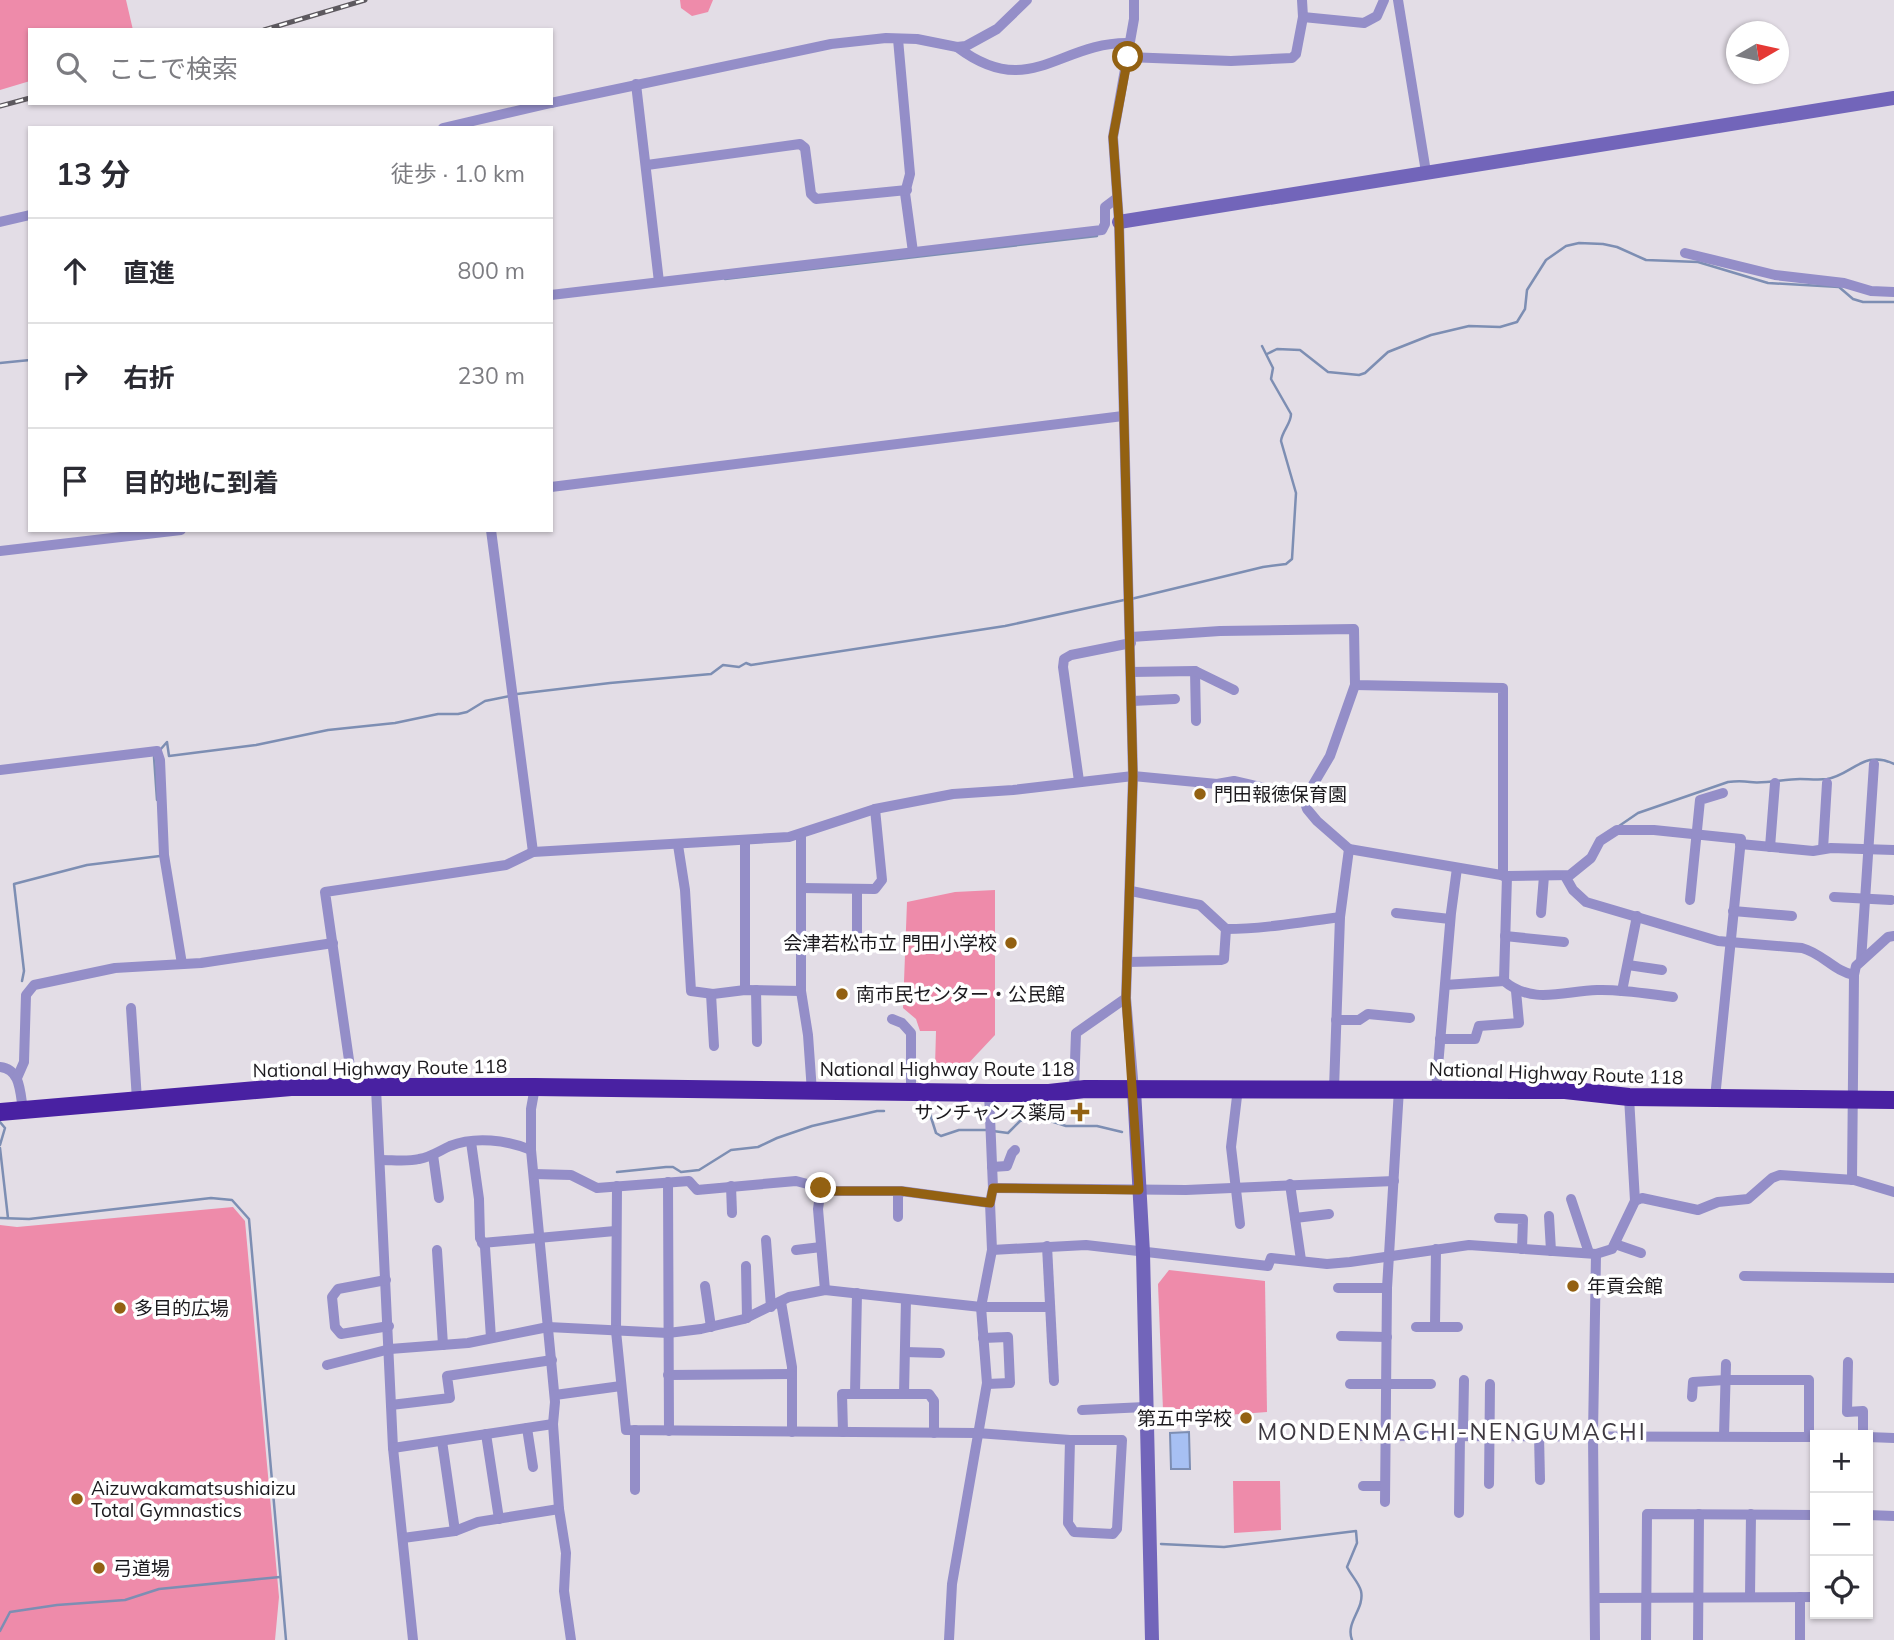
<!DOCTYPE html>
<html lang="ja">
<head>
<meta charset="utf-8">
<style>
  body { margin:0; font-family:Mulish,"Noto Sans JP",sans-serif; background:#f2f2f3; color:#2b2b33 }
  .controls { position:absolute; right:21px; bottom:21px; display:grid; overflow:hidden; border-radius:0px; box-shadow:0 2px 5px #0004 }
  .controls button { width:63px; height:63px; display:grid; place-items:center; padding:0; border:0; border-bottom:2px solid #e1e1e2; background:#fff; color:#2b2b33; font:35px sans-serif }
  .compass { position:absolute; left:1726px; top:21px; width:63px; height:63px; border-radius:50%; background:#fff; box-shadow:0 2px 5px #0004; rotate:81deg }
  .stop { position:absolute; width:21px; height:21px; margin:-16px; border:5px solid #936112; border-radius:50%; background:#fff }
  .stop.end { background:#936112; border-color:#fff; box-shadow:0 2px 7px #0008 }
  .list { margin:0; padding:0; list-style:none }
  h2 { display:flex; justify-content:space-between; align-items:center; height:91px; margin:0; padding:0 28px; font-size:30px }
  h2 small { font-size:23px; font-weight:400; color:#7c7c81 }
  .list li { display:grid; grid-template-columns:46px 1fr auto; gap:21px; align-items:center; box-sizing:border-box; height:105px; padding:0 28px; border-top:2px solid #e1e1e2 }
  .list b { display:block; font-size:26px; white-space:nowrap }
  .list em { font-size:23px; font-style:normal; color:#7c7c81 }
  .icon { flex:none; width:38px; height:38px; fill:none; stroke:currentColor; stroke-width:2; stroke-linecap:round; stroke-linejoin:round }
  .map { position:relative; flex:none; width:1894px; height:1640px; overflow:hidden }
  .search { position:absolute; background:#fff; box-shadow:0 2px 5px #0004; left:28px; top:28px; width:525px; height:77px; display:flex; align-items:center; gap:18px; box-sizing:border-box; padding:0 24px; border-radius:0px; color:#7c7c81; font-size:26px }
  .panel { position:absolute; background:#fff; box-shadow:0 2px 5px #0004; left:28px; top:126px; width:525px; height:406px; border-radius:0px }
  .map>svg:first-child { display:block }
  .green { fill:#ee8baa }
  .water { fill:#a7c0f3; stroke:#7d8eb3; stroke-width:2 }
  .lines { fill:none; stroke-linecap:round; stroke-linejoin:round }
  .stream { stroke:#7d8eb3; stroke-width:2.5 }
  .street { stroke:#948ec8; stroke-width:10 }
  .secondary { stroke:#7265ba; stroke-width:14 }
  .highway { stroke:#4921a2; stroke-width:18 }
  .rail-casing { stroke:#5d595f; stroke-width:5 }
  .rail { stroke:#fff; stroke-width:2.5; stroke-dasharray:8; stroke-linecap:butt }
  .route { stroke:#936112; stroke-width:9 }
  .poi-dot { fill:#936112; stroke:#fff; stroke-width:2.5 }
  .labels { text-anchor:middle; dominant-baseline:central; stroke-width:7; stroke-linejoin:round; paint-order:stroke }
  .poi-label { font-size:19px; fill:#1c1a1e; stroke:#fff; text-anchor:start }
  .street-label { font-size:19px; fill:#1c1a1e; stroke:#fff }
  .quarter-label { font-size:23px; letter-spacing:2px; fill:#3e3940; stroke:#fff }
</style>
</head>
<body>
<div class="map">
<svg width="1894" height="1640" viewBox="0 0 1894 1640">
  <rect width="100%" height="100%" fill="#e3dde6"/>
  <g class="green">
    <path d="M0 0H126L133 30H30V81L0 90Z"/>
    <path d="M680 0H713L708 12 692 16 681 8Z"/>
    <path d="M995 890V1035L965 1067H935L936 1031H920L916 1019 903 1008 907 902 955 892Z"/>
    <path d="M233 1207 245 1221 279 1597 275 1640H0V1225L17 1227Z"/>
    <path d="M1169 1270 1265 1281 1267 1412 1174 1419 1163 1410 1158 1284Z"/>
    <path d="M1233 1481H1280L1281 1530 1234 1533Z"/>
  </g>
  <path class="water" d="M1189 1432 1190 1469H1171L1170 1433Z"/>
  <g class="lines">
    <g class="stream">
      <path d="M725 279 1097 236"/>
      <path d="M1267 354 1277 349 1300 350 1328 372 1359 375 1365 373 1388 352 1431 335 1469 326 1500 327 1517 322 1525 309 1527 290 1546 260 1566 246 1579 243 1603 244 1617 247 1646 260 1698 262 1768 283 1839 287 1853 299 1863 302H1894"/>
      <path d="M0 363 30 360"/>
      <path d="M1131 599 1263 567 1286 564 1292 559 1296 493 1281 441C1282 431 1291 424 1291 414L1271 379 1273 368 1262 346"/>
      <path d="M517 694 610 683 711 674 723 665 739 667 746 663 751 665 1005 626 1124 600"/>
      <path d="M160 750 167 742 169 756 256 745 328 730 395 723 438 714H458L467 712 485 701 510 696"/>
      <path d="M156 755 154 757 157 800"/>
      <path d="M1619 826 1638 813 1728 782C1737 781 1742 781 1750 782 1765 784 1784 779 1800 779 1808 779 1819 780 1827 779 1852 775 1864 749 1894 764"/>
      <path d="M22 981 24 971 14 884 87 865 160 856"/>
      <path d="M918 1110 929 1111 936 1133 941 1136 959 1130H986"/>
      <path d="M0 1122 5 1128 0 1145"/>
      <path d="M993 1131 1008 1133 1020 1121 1038 1117 1066 1126H1097L1122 1132"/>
      <path d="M0 1148 8 1218"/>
      <path d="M617 1172 666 1167H673L681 1172 699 1170 731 1150 758 1147 777 1138 812 1126 877 1111H884"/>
      <path d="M0 1218 29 1219 211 1198 232 1200 249 1219 286 1640"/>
      <path d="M1161 1544 1224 1547 1356 1531 1357 1543 1347 1567C1351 1575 1359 1583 1361 1591 1365 1609 1345 1622 1352 1640"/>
      <path d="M0 1631 10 1612 57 1605 125 1600 159 1589 280 1577"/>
    </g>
    <g class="street">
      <path d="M1134 0V19L1113 137 1119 222 1133 776 1126 998 1134 1090"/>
      <path d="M1302 0 1303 17"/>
      <path d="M1398 0 1426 172"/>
      <path d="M898 39 910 174 905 193 913 252"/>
      <path d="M957 47C1030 102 1059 41 1130 43"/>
      <path d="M1127 57 1231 61 1292 58 1296 54 1303 17 1364 23 1377 16 1384 0"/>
      <path d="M636 84 659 282"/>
      <path d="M551 103 831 44 886 38 917 39 957 47 966 46 997 29 1027 0"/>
      <path d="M443 128 551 103"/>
      <path d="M647 165 800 144 805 148 811 194 816 199 907 190"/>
      <path d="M0 222 30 215"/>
      <path d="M1685 253 1775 275 1844 283 1871 291 1894 292"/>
      <path d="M551 295 1102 230 1105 224V207L1117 198"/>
      <path d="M551 487 1123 416"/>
      <path d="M491 530 533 852"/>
      <path d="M0 551 181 530"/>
      <path d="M1131 637 1220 631 1354 629 1355 685 1503 688V876"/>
      <path d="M1195 671 1196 721"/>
      <path d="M1131 672 1195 671 1234 690"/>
      <path d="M1355 685 1330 756 1304 800 1307 809 1317 821 1349 849 1507 876 1570 875 1591 858 1600 841 1617 830H1654L1741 839 1715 1098"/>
      <path d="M1132 701 1175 699"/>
      <path d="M0 770 157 751 160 760 164 855 182 964"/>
      <path d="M1079 781 1063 667 1064 659 1071 655 1131 643"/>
      <path d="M801 834V991L808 1035 812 1092"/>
      <path d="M745 841V990"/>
      <path d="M1740 844 1813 851 1831 848 1894 850"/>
      <path d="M678 845 685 890 691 991 713 994 745 990 801 991"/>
      <path d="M1770 847 1775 783"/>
      <path d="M1823 849 1827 783"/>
      <path d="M1507 876 1504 981C1532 1005 1564 991 1597 990 1623 989 1648 994 1673 997"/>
      <path d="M1565 876 1573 890 1586 902 1718 941 1802 948C1822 953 1835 972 1854 975"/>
      <path d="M801 888 875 889 882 880 875 809"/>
      <path d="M1131 891 1200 905 1226 929C1264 929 1302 922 1340 917"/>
      <path d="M1834 897 1891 900"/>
      <path d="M1690 900 1700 800 1723 793"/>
      <path d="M1733 911 1792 916"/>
      <path d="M1396 913 1450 919"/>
      <path d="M1541 913 1544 876"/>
      <path d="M1505 936 1564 942"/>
      <path d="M857 946V889"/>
      <path d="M1861 961 1874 764"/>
      <path d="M1127 962 1221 960 1224 959 1226 929"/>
      <path d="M1628 965 1662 970"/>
      <path d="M1445 985 1504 981"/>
      <path d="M756 990 757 1042"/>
      <path d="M1622 991 1637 916"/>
      <path d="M711 994 714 1046"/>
      <path d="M131 1008 137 1100"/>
      <path d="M892 1019 902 1023 911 1033V1092"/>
      <path d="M1336 1020H1359L1368 1014 1410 1018"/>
      <path d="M1440 1039H1475L1479 1026 1519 1023 1516 991"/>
      <path d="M0 1067C21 1069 20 1093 23 1110"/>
      <path d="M17 1078 24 1062 26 995 34 985 115 968 201 963 333 943"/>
      <path d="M535 1087 531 1109V1150L555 1402 553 1424 559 1509 566 1553 564 1591 571 1640"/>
      <path d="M353 1088 325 892 506 865 533 852 789 837 875 809 953 794 1013 790 1133 776 1217 784 1234 781 1296 795 1304 800"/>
      <path d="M376 1088 393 1448 413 1640"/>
      <path d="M1238 1088 1231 1147 1240 1224"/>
      <path d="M1334 1089 1340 917 1349 849"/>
      <path d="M1074 1090 1076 1033 1126 998"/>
      <path d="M1436 1090 1451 913 1457 868"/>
      <path d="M1629 1097 1635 1201"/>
      <path d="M471 1142 479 1199 480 1238 485 1247 491 1338"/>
      <path d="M433 1155 439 1198"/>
      <path d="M381 1160C393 1160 407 1162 419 1159 431 1157 439 1151 450 1146 475 1136 507 1140 531 1150"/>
      <path d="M992 1167 1007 1166 1012 1153 1015 1150"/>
      <path d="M534 1174 571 1175 597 1188 689 1181 697 1190 796 1181 834 1191H901L990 1203"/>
      <path d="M1852 1180 1854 975 1856 966 1888 937 1894 936"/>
      <path d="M668 1182 669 1431"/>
      <path d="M1290 1184 1301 1260"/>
      <path d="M617 1186 616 1331 626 1430 977 1433 1070 1440H1122L1117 1529 1113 1534 1074 1532 1068 1523 1070 1440"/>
      <path d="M731 1186 732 1213"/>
      <path d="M821 1188 818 1209 825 1290"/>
      <path d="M993 1188 1186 1190 1394 1181"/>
      <path d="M1571 1199 1589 1253"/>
      <path d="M1549 1216 1551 1251"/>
      <path d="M898 1217V1196L901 1191"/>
      <path d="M1295 1218 1329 1214"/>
      <path d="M1499 1218 1523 1219 1522 1249"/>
      <path d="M766 1240 771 1307"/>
      <path d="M482 1243 615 1231"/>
      <path d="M1615 1244 1641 1253"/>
      <path d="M1047 1246 1054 1381"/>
      <path d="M437 1250 443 1345"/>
      <path d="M796 1250 821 1247"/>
      <path d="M992 1250 1086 1245 1268 1266 1271 1258 1327 1264 1350 1262 1469 1245 1596 1254 1612 1249 1635 1201 1642 1198 1698 1210 1718 1202 1748 1199 1772 1178 1780 1175 1854 1180 1894 1192"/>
      <path d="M746 1266 747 1318"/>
      <path d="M1744 1276 1894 1278"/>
      <path d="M386 1280 338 1289 332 1297 335 1327 341 1334 389 1326"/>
      <path d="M705 1286 711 1327"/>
      <path d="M1338 1288H1387"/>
      <path d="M781 1302 792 1367V1432"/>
      <path d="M1435 1326 1436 1249"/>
      <path d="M1416 1327H1458"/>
      <path d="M1341 1336 1387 1337"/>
      <path d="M983 1338 1008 1337 1010 1383 987 1384"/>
      <path d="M905 1352 940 1353"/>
      <path d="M1848 1362 1847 1412 1863 1411V1435"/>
      <path d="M327 1365 390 1349 468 1343 548 1327 668 1333 701 1329 744 1319 789 1297 825 1290 981 1307H1050"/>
      <path d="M668 1375 791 1374"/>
      <path d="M1350 1384H1431"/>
      <path d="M855 1394 857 1293"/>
      <path d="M904 1394 906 1299"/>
      <path d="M555 1395 621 1386"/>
      <path d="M1692 1397 1693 1382 1725 1380H1809V1437"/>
      <path d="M391 1405 450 1398 447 1376 552 1360"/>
      <path d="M1082 1410 1145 1407"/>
      <path d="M527 1428 533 1467"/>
      <path d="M635 1430V1490"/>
      <path d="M843 1432 842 1394H929L934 1401V1433"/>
      <path d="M486 1434 499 1519"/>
      <path d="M1463 1435 1464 1380"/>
      <path d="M1539 1435 1540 1480"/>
      <path d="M1357 1436 1815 1437"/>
      <path d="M1724 1436 1726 1364"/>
      <path d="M1868 1437 1894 1438"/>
      <path d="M442 1441 455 1531"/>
      <path d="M393 1448 553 1424"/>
      <path d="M1489 1484 1490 1384"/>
      <path d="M1363 1486H1385"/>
      <path d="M1385 1502 1387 1288 1399 1089"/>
      <path d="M1459 1513 1460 1435"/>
      <path d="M1868 1515 1894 1516"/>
      <path d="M403 1538 455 1531 478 1522 559 1509"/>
      <path d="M1750 1597 1751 1514"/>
      <path d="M1595 1598 1815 1597"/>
      <path d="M949 1640 952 1584 987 1383 981 1307 992 1250 990 1203 993 1188 989 1093"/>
      <path d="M1595 1640 1593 1435 1596 1254"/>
      <path d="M1646 1640 1647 1514 1815 1515"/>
      <path d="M1698 1640 1699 1514"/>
      <path d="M1800 1640V1597"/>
    </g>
    <g class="secondary">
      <path d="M1119 222 1894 98"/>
      <path d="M1134 1090 1143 1253 1152 1640"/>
    </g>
    <path class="highway" d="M0 1112 291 1087H535L989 1093H1049L1085 1089 1565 1090 1629 1097 1894 1100"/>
    <defs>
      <g id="rail">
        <path d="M264 30 365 0"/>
        <path d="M0 106 30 98"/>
      </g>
    </defs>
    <use href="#rail" class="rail-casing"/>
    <use href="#rail" class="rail"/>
  </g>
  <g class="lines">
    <path class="route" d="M821 1188 834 1191H901L990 1203 993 1188 1139 1190 1126 998 1133 776 1119 222 1113 137 1128 57"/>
  </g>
  <g class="poi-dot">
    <circle cx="1200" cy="794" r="7"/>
    <circle cx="1011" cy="943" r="7"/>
    <circle cx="842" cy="994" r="7"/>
    <path d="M1076.5 1101.5h7v7h7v7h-7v7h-7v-7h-7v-7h7z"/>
    <circle cx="1573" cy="1286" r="7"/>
    <circle cx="120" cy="1308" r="7"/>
    <circle cx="1246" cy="1418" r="7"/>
    <circle cx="77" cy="1499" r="7"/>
    <circle cx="99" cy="1568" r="7"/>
  </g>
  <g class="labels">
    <g class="poi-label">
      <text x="1214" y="794">門田報徳保育園</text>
      <text x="997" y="943" text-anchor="end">会津若松市立 門田小学校</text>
      <text x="856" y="994">南市民センター・公民館</text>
      <text x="1066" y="1112" text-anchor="end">サンチャンス薬局</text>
      <text x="1587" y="1286">年貢会館</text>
      <text x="134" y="1308">多目的広場</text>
      <text x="1232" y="1418" text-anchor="end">第五中学校</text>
      <text x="91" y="1488">Aizuwakamatsushiaizu<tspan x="91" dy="22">Total Gymnastics</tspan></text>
      <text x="113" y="1568">弓道場</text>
    </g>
    <g class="street-label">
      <text transform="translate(380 1068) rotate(-1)">National Highway Route 118</text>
      <text x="947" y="1069">National Highway Route 118</text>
      <text transform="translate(1556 1073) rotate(2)">National Highway Route 118</text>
    </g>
    <g class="quarter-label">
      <text x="1452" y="1431">MONDENMACHI-NENGUMACHI</text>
    </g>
  </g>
</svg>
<div class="controls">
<button>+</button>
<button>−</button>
<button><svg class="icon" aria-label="locate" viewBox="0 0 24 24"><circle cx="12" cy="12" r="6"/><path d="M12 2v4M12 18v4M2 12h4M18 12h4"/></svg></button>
</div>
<svg class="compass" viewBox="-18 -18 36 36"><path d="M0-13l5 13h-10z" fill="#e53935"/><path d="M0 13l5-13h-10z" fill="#7c7c81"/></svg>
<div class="stop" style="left:1128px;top:57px"></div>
<div class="stop end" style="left:821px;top:1188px"></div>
<div class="search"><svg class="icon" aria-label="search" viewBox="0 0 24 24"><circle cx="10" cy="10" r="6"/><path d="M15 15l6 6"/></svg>ここで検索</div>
<section class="panel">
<h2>13 分<small>徒歩 · 1.0 km</small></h2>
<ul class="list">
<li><svg class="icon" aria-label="ahead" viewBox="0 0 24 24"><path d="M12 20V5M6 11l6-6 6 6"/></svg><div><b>直進</b></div><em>800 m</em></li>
<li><svg class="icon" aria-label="right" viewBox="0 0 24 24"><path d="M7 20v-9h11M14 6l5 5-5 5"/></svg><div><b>右折</b></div><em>230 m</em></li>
<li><svg class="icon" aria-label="arrive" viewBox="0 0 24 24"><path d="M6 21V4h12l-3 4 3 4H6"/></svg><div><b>目的地に到着</b></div></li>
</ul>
</section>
</div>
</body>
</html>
